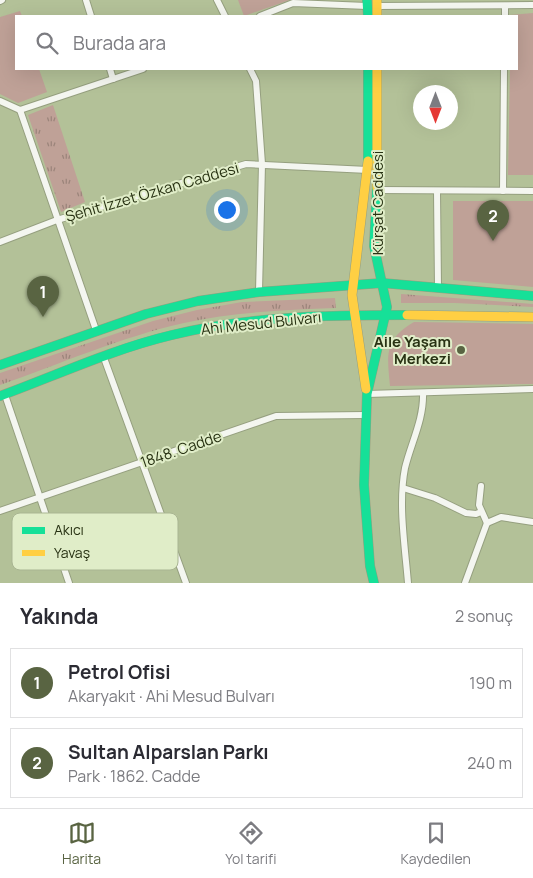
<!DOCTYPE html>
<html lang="tr">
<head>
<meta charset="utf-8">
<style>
  body { margin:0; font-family:Manrope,sans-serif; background:#f7f7f7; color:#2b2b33 }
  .compass { position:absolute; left:413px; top:85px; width:45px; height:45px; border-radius:50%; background:#fff; box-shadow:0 5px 20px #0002; rotate:180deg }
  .you { position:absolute; left:226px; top:209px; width:18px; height:18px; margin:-12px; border:4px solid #fff; border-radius:50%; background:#1a73e8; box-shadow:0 0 0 8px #1a73e833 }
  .badge { display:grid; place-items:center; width:32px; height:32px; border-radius:50%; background:#596442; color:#fff; font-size:16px; font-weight:700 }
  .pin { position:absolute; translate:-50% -41px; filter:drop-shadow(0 1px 2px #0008) }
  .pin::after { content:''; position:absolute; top:26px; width:18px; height:15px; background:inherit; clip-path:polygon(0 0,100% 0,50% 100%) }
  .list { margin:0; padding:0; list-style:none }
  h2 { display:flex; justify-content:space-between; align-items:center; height:65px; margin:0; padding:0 20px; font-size:21px }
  h2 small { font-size:16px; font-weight:400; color:#7c7c81 }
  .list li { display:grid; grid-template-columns:32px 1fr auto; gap:15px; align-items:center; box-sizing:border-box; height:70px; margin:0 10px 10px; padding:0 10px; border:1px solid #e1e1e2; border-radius:0px }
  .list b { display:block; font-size:19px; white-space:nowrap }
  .list p { margin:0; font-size:16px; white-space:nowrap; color:#7c7c81 }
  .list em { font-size:16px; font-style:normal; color:#7c7c81 }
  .icon { flex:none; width:28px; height:28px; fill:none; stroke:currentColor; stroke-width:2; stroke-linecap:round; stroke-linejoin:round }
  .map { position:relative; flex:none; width:533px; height:583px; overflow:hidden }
  .search { position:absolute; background:#fff; box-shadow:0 5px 20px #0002; left:15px; right:15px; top:15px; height:55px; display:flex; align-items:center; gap:12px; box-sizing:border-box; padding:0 18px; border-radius:0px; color:#7c7c81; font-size:19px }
  .sheet { height:225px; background:#fff }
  nav { display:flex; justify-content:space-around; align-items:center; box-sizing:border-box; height:70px; border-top:1px solid #e1e1e2; background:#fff; font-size:14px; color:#7c7c81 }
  nav a { display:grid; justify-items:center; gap:2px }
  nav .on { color:#596442 }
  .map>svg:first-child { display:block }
  .grass { fill:url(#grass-tufts) }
  .park { fill:#bfa197 }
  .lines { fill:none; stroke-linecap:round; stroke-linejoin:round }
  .street-casing { stroke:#959f7f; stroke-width:8 }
  .fast-casing { stroke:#959f7f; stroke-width:10 }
  .slow-casing { stroke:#959f7f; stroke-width:10 }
  .street { stroke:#f4f6f0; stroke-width:6 }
  .fast { stroke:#16e098; stroke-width:9 }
  .slow { stroke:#ffcf43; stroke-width:9 }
  .poi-dot { fill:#596442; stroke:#e0edc8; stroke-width:2 }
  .labels { text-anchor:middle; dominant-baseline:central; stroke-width:4; stroke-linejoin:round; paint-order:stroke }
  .street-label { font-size:15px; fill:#283213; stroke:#e0edc8 }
  .poi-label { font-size:15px; font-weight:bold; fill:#283213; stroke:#e0edc8; text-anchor:end }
  .key { fill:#e0edc8; stroke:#a9b592; stroke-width:1 }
  .key-label { font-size:14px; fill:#283213 }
</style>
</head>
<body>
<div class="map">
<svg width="533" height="583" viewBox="0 0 533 583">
  <defs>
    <pattern id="grass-tufts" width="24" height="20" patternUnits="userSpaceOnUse" patternTransform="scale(1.25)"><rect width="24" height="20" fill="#bfa197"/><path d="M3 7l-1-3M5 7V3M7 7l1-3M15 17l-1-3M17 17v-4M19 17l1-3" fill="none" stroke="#9b847a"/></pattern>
  </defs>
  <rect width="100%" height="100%" fill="#b3c198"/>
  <g class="grass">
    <path d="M53 105 85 202 61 212 28 115Z"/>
    <path d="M401 294 533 304V307L455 303H401Z"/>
    <path d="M335 298 336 308C285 310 234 312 184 323 121 337 60 364 0 385V373L153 321 197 310 242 302Z"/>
  </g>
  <g class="park">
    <path d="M238 0H290L244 16Z"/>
    <path d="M20 11 22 16H16V69H39L47 92 18 103 0 94V17Z"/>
    <path d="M533 13V175H508L510 69H517V16L510 15Z"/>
    <path d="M453 201H533V287L453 280Z"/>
    <path d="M414 322 533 324V384L390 386C387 355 384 339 414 322Z"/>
  </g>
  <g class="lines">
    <defs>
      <g id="street">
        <path d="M86 0 91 16"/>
        <path d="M217 0 225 16"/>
        <path d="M0 1 2 0"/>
        <path d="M377 6 533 5"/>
        <path d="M260 16 293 3 367 6"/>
        <path d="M505 16V6"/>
        <path d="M110 69 113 79"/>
        <path d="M250 69 256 81 262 164 259 292"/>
        <path d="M0 101 20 110 143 69"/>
        <path d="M20 110 96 330"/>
        <path d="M377 190 533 191"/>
        <path d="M437 191 438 288"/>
        <path d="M503 191 504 69"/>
        <path d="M0 242 57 220 246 164 368 170"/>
        <path d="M104 358 186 583"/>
        <path d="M367 394 533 389"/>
        <path d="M5 395 69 583"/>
        <path d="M481 486 479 505 487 523"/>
        <path d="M403 488 435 498 466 513 476 514 481 512"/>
        <path d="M0 511 276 416 366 415"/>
        <path d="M487 523 501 517 533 522"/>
        <path d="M408 583C405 546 398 504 405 468 411 443 424 419 423 393"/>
        <path d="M465 583 487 523"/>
      </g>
      <g id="fast">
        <path d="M367 0 368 16"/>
        <path d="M368 69V161"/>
        <path d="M0 365 146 314 198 301 259 292 382 283 533 296"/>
        <path d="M0 396C57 375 113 349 172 335 249 316 329 315 407 315"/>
        <path d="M374 583 370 566 364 485 367 394 387 307 374 246 377 188"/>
      </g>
      <g id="slow">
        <path d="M377 0V16"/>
        <path d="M377 69V188"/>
        <path d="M407 315 533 317"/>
        <path d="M366 389 352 295 368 161"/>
      </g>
    </defs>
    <use href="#street" class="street-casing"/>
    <use href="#fast" class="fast-casing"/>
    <use href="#slow" class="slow-casing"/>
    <use href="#street" class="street"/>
    <use href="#fast" class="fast"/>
    <use href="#slow" class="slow"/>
  </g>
  <circle class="poi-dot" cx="461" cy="350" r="5"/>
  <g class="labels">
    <g class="street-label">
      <text transform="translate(152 192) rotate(-16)">Şehit İzzet Özkan Caddesi</text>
      <text transform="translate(377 203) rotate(-90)">Kürşat Caddesi</text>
      <text transform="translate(261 323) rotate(-6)">Ahi Mesud Bulvarı</text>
      <text transform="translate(181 449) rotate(-19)">1848. Cadde</text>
    </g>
    <g class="poi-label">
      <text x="451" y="341">Aile Yaşam<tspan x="451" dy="17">Merkezi</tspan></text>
    </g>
  </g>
  <rect x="12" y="513" width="166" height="57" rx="8" class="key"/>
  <rect x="22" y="527" width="23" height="7" fill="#16e098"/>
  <rect x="22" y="550" width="23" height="6" fill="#ffcf43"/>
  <g class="key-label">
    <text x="54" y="535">Akıcı</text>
    <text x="54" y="558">Yavaş</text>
  </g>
</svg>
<svg class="compass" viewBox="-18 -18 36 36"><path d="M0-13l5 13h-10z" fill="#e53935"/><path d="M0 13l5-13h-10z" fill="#7c7c81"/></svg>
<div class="you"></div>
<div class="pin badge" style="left:43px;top:317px">1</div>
<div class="pin badge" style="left:493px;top:241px">2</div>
<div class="search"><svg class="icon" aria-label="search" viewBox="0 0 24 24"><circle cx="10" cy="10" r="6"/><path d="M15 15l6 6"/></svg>Burada ara</div>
</div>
<section class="sheet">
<h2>Yakında<small>2 sonuç</small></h2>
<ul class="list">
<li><span class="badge">1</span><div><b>Petrol Ofisi</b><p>Akaryakıt · Ahi Mesud Bulvarı</p></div><em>190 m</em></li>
<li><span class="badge">2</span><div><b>Sultan Alparslan Parkı</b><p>Park · 1862. Cadde</p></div><em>240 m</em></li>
</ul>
</section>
<nav>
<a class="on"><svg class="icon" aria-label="map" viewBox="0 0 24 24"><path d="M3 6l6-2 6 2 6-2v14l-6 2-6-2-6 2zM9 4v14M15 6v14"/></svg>Harita</a>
<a><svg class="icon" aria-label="directions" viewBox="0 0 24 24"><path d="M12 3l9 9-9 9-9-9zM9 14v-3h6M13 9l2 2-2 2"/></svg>Yol tarifi</a>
<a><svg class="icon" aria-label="saved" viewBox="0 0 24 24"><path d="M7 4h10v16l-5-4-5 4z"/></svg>Kaydedilen</a>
</nav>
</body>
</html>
